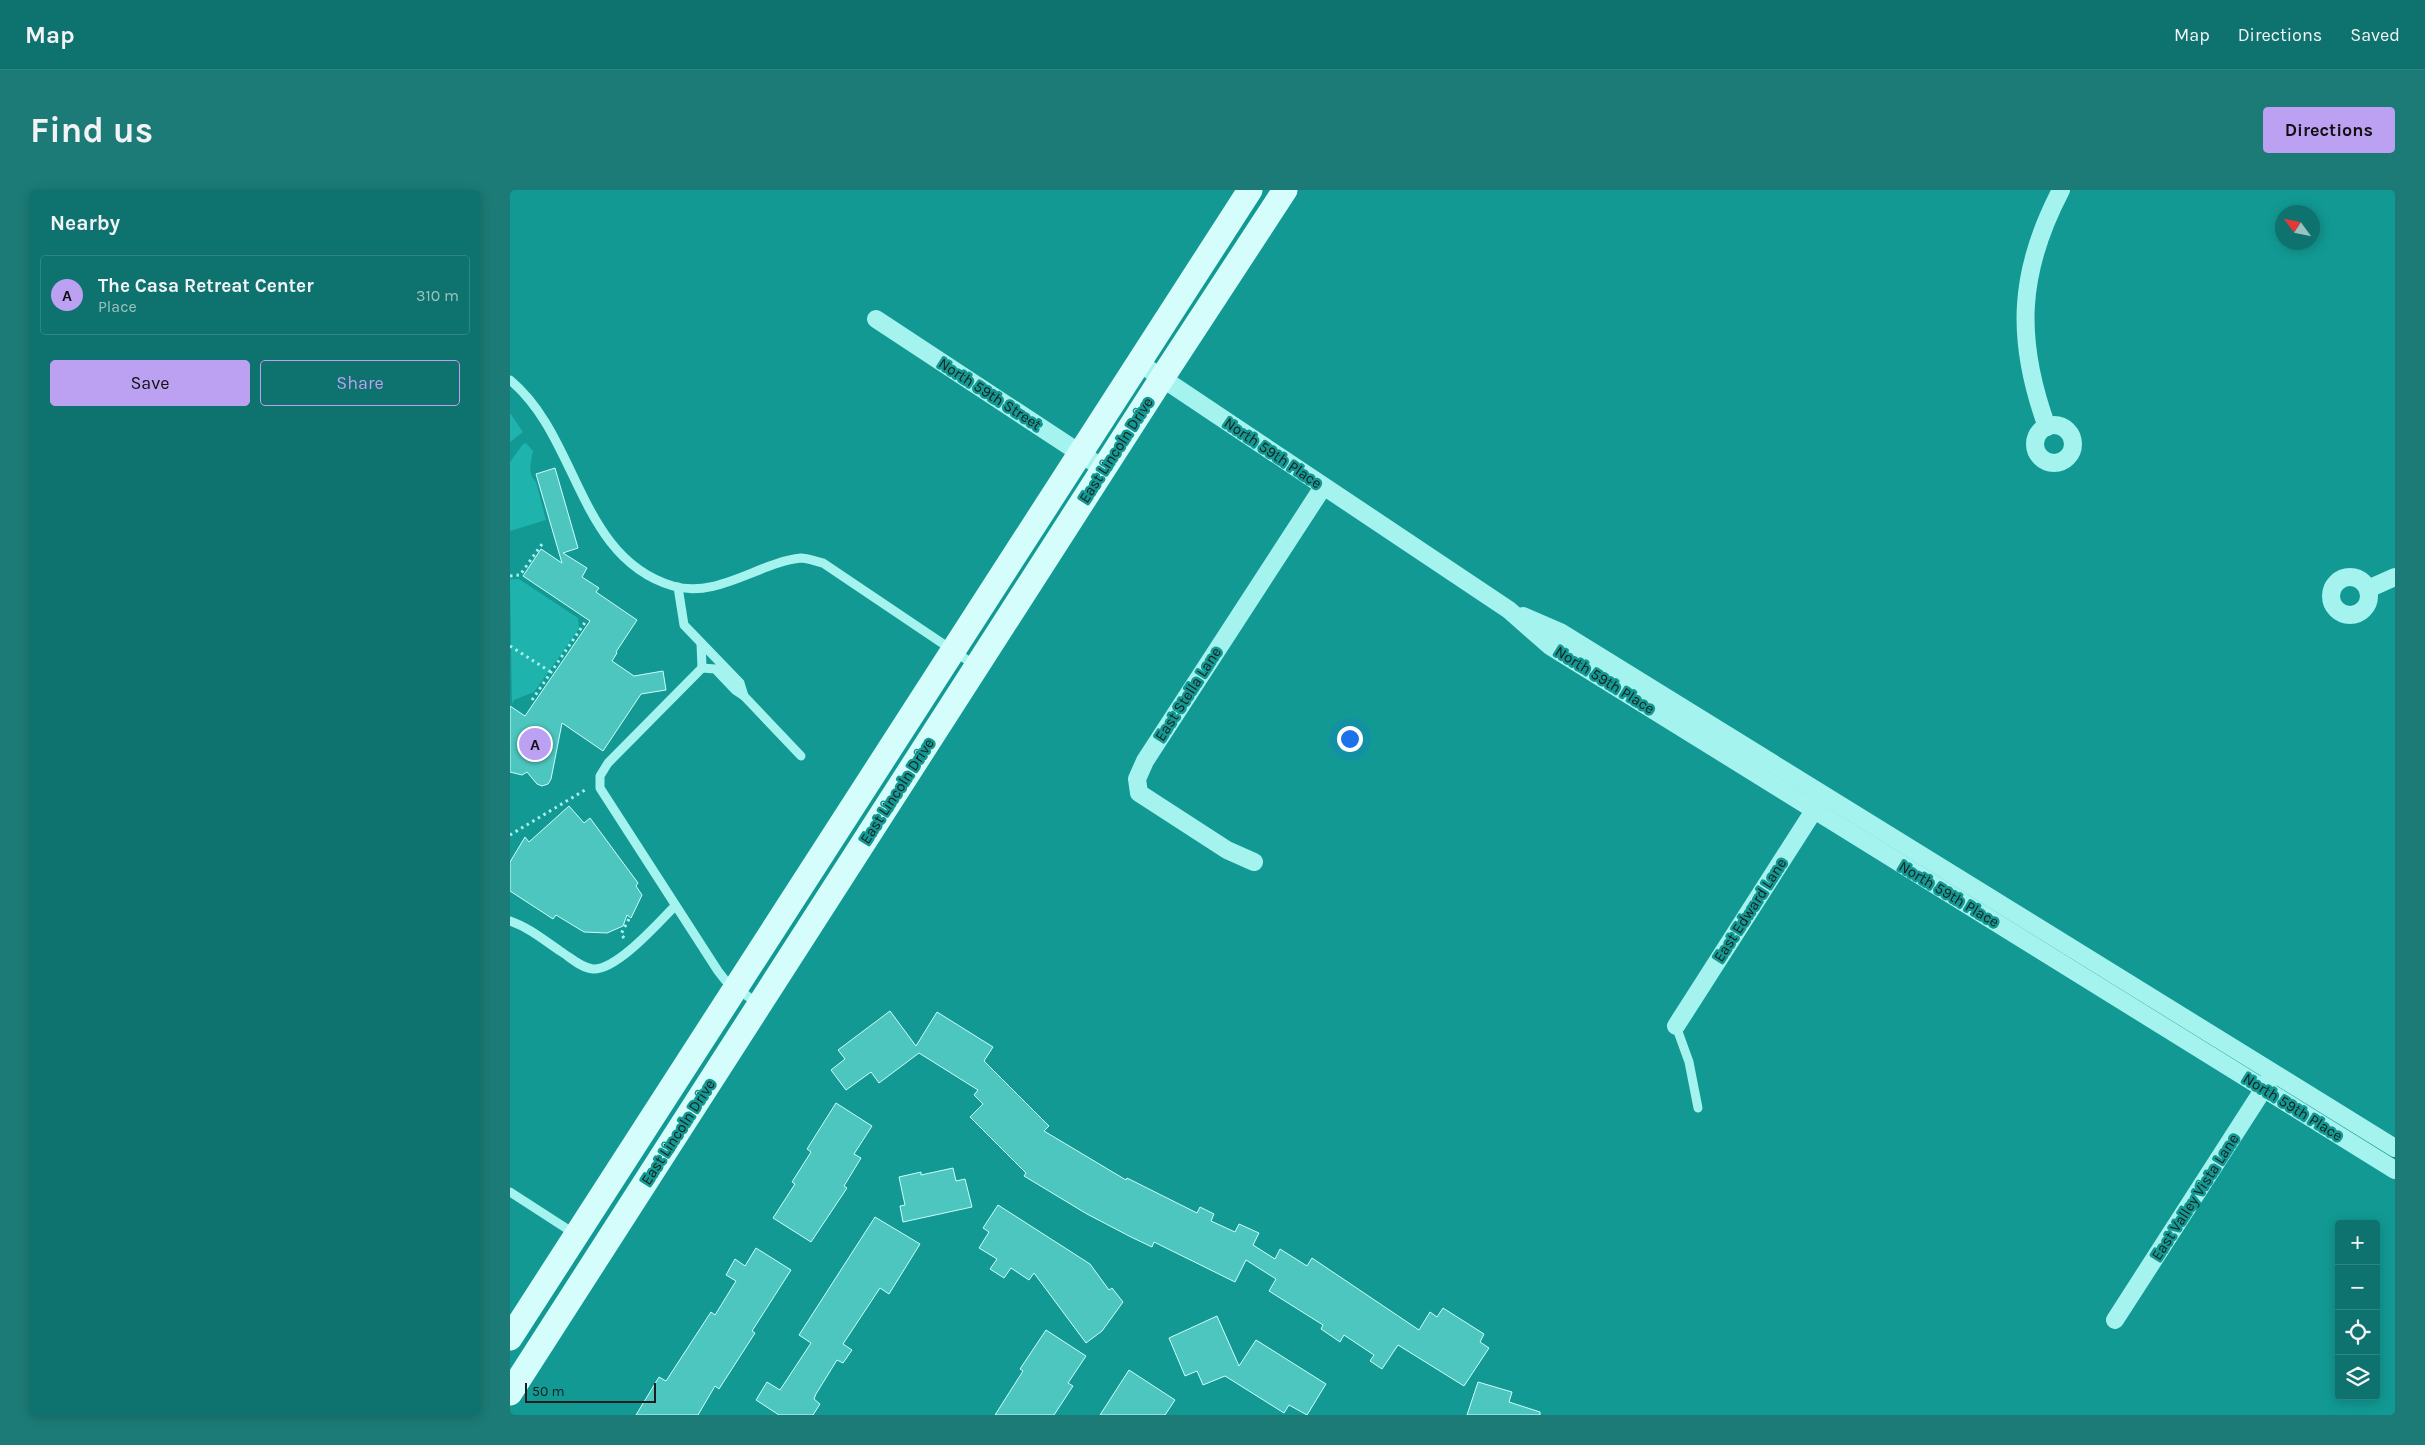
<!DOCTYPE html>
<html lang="en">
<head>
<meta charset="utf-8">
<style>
  body { margin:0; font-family:Karla,sans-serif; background:#1c7b76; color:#f1f3f6 }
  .controls { position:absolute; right:15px; bottom:15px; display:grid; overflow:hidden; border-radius:5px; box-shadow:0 2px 12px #0003 }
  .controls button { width:45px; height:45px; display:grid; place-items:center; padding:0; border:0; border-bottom:1px solid #2e8581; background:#0e736e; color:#f1f3f6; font:25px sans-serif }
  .compass { position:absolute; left:1765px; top:15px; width:45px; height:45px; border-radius:50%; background:#0e736e; box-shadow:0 2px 12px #0003; rotate:303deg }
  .scale { position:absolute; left:15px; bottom:12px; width:131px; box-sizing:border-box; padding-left:5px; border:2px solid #1d1d1d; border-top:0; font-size:14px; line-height:18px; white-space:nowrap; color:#1d1d1d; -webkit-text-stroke:4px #129993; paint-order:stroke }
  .you { position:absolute; left:839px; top:548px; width:18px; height:18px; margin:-12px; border:4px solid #fff; border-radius:50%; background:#1a73e8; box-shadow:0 0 0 8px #1a73e833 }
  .badge { display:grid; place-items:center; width:32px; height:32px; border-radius:50%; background:#bca0f2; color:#111; font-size:16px; font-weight:700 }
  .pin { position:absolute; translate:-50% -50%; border:2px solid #fff; box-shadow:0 1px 5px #0006 }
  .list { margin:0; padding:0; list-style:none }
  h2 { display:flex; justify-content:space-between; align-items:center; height:65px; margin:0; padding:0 20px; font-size:21px }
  h2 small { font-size:16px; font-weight:400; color:#9bc2c2 }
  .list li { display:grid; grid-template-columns:32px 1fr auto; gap:15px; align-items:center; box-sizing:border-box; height:80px; margin:0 10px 10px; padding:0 10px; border:1px solid #2e8581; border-radius:5px }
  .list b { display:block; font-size:19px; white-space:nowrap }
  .list p { margin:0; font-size:16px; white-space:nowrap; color:#9bc2c2 }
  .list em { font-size:16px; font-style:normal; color:#9bc2c2 }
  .actions { display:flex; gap:10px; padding:15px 20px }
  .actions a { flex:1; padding:11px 0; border:1px solid #bca0f2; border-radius:5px; text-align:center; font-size:18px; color:#bca0f2 }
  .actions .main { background:#bca0f2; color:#111 }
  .icon { flex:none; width:28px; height:28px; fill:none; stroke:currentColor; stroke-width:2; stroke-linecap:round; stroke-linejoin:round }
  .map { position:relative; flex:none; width:1885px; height:1225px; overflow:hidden; border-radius:5px }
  header { display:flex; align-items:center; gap:30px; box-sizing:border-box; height:70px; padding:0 25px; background:#0e736e; border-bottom:1px solid #2e8581 }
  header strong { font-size:24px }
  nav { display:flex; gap:28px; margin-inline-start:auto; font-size:18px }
  .intro { display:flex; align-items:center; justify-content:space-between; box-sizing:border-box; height:120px; padding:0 30px }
  h1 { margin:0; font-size:35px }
  .button { padding:12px 22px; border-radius:5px; background:#bca0f2; color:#111; font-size:18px; font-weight:700 }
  main { display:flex; gap:30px; padding:0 30px }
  aside { flex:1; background:#0e736e; border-radius:5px; box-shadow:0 2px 12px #0003 }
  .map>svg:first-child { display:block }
  .green { fill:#1eb4ad }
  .building { fill:#4dc6c0; stroke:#cdfdfa }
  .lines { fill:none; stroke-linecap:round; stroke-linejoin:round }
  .path { stroke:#a5f3ef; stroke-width:3; stroke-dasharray:2.5 4; stroke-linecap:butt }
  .lane { stroke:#a5f3ef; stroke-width:9 }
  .street { stroke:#a5f3ef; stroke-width:18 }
  .secondary { stroke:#d4fdfb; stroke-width:25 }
  .labels { text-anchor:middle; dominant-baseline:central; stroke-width:5; stroke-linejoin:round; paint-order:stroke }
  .street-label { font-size:15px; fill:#1d1d1d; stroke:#129993 }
</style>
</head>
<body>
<header>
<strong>Map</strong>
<nav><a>Map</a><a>Directions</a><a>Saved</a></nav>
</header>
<div class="intro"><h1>Find us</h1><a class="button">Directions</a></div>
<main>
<aside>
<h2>Nearby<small></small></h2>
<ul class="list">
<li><span class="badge">A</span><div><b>The Casa Retreat Center</b><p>Place</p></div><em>310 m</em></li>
</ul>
<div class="actions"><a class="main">Save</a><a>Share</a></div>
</aside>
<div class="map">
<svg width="1885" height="1225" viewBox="0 0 1885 1225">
  <rect width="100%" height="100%" fill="#129993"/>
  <g class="green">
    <path d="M0 223 13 242 0 252Z"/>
    <path d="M16 253 23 261C21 271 17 284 26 292L36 330 0 341V272L13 254Z"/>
    <path d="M0 389H9L68 428 69 439 24 502 4 510 2 514Z"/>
  </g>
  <g class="building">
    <path d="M45 278 68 358 53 363 77 378 72 387 89 398 86 402 127 430 106 462 107 463 102 471 124 486 153 481 156 500 131 504 93 561 52 533 41 589 38 594 32 596 27 594 17 582 12 585 0 582V516L15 526 80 431 13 386 31 359 52 373 26 284Z"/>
    <path d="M59 616 74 633 80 628 128 693 126 696 132 705 121 728 117 725 113 736 97 743 74 742 46 725 43 729 0 701V672L15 647 19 652Z"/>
    <path d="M380 821 406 856 427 822 483 857 474 871 539 936 534 941 616 990 617 988 687 1023 690 1017 704 1024 701 1031 725 1042 729 1034 749 1043 743 1055 765 1069 770 1059 797 1076 802 1068 909 1140 920 1122 927 1127 933 1118 974 1144 970 1152 979 1158 954 1196 888 1155 872 1179 860 1171 864 1165 834 1145 830 1152 811 1139 813 1135 759 1101 766 1089 736 1070 725 1092 644 1052 642 1057 621 1047 577 1024 514 986 516 983 460 927 473 914 464 905 468 900 409 863 369 893 361 882 336 900 321 880 335 869 328 860Z"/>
    <path d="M326 913 362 936 344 964 351 968 334 996 337 998 301 1052 263 1028 285 994 282 992 301 962 297 959Z"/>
    <path d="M443 978 446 991 455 989 462 1017 393 1032 390 1016 395 1015 389 987 411 982V985Z"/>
    <path d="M488 1015 580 1074 599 1100 602 1098 613 1112 592 1141 576 1153 524 1083 519 1090 501 1078 494 1088 480 1079 487 1069 469 1058 479 1042 473 1038Z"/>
    <path d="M365 1027 410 1054 379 1104 370 1098 333 1154 342 1160 333 1173 327 1170 306 1204 304 1209 310 1214 303 1225H269L246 1210 257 1192 270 1200 301 1153 289 1145Z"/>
    <path d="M246 1058 281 1080 242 1141 245 1143 209 1199 205 1196 188 1225H126L149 1187 156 1191 201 1122 205 1125 226 1091 216 1085 225 1069 235 1076Z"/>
    <path d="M707 1126 729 1176 746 1150 816 1194 797 1225 779 1215 774 1223 715 1186 693 1195 687 1181 675 1186 659 1148Z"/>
    <path d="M536 1140 576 1166 558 1193 563 1196 544 1225H485L513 1181 510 1179Z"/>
    <path d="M619 1180 665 1210 655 1225H590Z"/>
    <path d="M968 1192 1002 1202 999 1212 1030 1222V1225H957Z"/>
  </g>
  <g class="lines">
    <g class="path">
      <path d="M0 386 10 385 32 354"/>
      <path d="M0 456 44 484"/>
      <path d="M22 510 76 431"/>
      <path d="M0 645 75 600"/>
      <path d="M114 748 111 744 120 727"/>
    </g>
    <g class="lane">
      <path d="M0 190C69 247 68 368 163 396 207 409 250 372 291 368 298 368 307 372 313 373L466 476"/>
      <path d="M168 397 174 435 230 493 234 506 225 500 205 479 192 478 98 573 90 586V598L208 781 215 790 247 813"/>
      <path d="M191 453 192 478"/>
      <path d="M234 506 291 566"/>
      <path d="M0 731C18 737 34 750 50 761 60 767 71 778 83 779 107 780 148 733 164 717"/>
      <path d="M1166 836 1179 872 1188 918"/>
      <path d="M0 1002 65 1044"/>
    </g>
    <g class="street">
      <path d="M366 129 594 279"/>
      <path d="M628 172 999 420 1040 456 1885 980"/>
      <circle cx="1544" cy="254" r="19"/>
      <path d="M1537 237C1505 149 1508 82 1551 0"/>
      <circle cx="1840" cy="406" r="19"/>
      <path d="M1858 399 1885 387"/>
      <path d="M1013 426 1050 442 1885 958"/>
      <path d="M744 672 717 660 629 603 627 589 635 571 813 297"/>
      <path d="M1166 836 1310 611"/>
      <path d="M1605 1130 1760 889"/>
    </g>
    <g class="secondary">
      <path d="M0 1148 740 0"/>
      <path d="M0 1203 652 188 775 0"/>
    </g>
  </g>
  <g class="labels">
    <g class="street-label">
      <text transform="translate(480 204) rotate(33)">North 59th Street</text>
      <text transform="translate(606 260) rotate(-57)">East Lincoln Drive</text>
      <text transform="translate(763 263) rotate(34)">North 59th Place</text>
      <text transform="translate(1095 490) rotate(32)">North 59th Place</text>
      <text transform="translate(678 504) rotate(-57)">East Stella Lane</text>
      <text transform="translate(387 601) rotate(-57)">East Lincoln Drive</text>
      <text transform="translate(1439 704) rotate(31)">North 59th Place</text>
      <text transform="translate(1240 720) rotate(-57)">East Edward Lane</text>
      <text transform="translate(1783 917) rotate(32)">North 59th Place</text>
      <text transform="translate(168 942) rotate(-57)">East Lincoln Drive</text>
      <text transform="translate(1685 1007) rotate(-57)">East Valley Vista Lane</text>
    </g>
  </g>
</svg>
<div class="controls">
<button>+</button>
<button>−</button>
<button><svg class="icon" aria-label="locate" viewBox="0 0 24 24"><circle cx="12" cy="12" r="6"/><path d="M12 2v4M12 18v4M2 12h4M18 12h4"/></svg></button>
<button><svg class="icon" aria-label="layers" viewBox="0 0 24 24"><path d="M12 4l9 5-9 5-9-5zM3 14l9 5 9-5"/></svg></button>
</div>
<svg class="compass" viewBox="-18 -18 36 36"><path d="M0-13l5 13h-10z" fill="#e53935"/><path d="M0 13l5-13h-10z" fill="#9bc2c2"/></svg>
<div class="scale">50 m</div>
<div class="you"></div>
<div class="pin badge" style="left:25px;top:554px">A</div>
</div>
</main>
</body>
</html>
